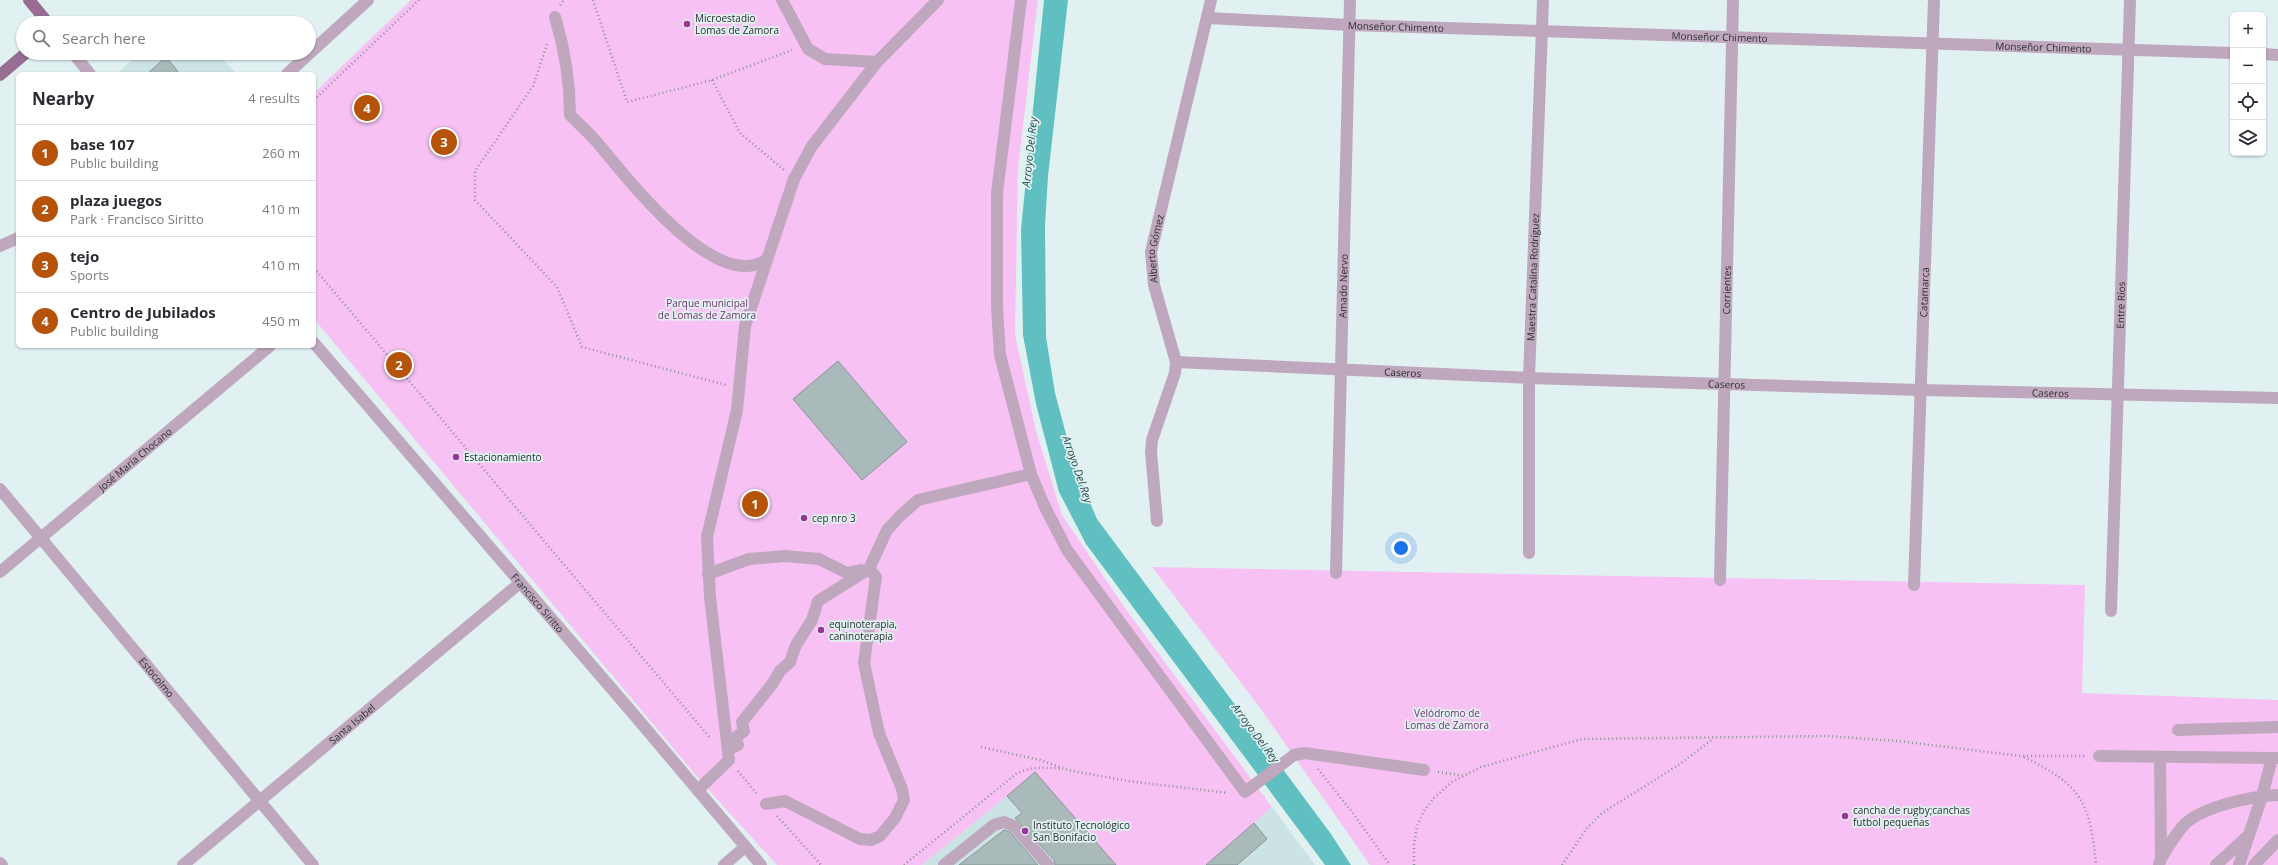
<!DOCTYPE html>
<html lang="en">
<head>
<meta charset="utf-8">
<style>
  body { margin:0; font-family:"Open Sans",sans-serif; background:#f2f2f3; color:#2b2b33 }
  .controls { position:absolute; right:12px; top:12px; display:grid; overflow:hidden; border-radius:6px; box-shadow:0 1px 3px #0004 }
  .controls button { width:36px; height:36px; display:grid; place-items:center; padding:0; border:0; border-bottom:1px solid #e1e1e2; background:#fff; color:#2b2b33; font:20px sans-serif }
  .you { position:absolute; left:1401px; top:548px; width:14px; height:14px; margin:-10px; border:3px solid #fff; border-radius:50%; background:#1a73e8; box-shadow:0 0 0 6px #1a73e833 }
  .badge { display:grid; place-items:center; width:26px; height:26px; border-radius:50%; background:#b45309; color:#fff; font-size:13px; font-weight:700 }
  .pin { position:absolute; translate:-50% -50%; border:2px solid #fff; box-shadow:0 1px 4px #0006 }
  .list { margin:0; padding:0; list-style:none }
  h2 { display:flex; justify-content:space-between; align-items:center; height:52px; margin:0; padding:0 16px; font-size:17px }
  h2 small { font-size:13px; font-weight:400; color:#7c7c81 }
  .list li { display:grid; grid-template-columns:26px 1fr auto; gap:12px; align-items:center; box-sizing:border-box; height:56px; padding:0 16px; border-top:1px solid #e1e1e2 }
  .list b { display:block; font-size:15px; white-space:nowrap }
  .list p { margin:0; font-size:13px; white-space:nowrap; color:#7c7c81 }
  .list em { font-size:13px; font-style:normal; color:#7c7c81 }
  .icon { flex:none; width:22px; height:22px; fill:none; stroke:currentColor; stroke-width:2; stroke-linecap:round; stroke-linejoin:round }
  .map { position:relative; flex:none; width:2278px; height:865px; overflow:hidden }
  .search { position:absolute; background:#fff; box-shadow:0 1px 3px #0004; left:16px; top:16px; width:300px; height:44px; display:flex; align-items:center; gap:10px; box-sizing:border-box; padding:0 14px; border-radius:22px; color:#7c7c81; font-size:15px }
  .panel { position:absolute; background:#fff; box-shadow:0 1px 3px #0004; left:16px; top:72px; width:300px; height:276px; border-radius:6px }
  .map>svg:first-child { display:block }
  .built { fill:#cbe3e3 }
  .green { fill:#f7c2f3 }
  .water { fill:#60bfc1 }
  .building { fill:#aababa; stroke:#869595 }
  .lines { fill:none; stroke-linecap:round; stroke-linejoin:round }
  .path { stroke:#899494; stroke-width:2.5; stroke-dasharray:1 3; stroke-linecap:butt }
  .minor { stroke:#bfa8bd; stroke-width:12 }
  .major { stroke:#976d94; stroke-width:12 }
  .poi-dot { fill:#9a3397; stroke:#e1f1f1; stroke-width:1.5 }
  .labels { text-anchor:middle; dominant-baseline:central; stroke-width:3.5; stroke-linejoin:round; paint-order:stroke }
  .poi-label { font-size:10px; fill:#292f2f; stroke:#e1f1f1; text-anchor:start }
  .street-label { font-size:10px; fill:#292f2f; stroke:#e1f1f1 }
  .park-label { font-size:10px; fill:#71336f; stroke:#e1f1f1 }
  .water-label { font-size:11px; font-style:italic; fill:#204b4c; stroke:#e1f1f1 }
</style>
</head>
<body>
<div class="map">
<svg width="2278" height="865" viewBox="0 0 2278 865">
  <rect width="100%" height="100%" fill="#e1f1f1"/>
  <g class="built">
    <path d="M181 15 189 23H172Z"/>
    <path d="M140 53H217L237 74H116Z"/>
    <path d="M1007 796 1116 865H922Z"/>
    <path d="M1272 807 1315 865H1206Z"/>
  </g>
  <g class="green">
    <path d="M411 0H1038L1018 168 1015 335 1036 431 1062 515 1127 611 1272 807 1206 865H1116L1007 796 922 865H777L704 785 314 319V93Z"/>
    <path d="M1152 567 2085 585 2082 693 2278 700V865H1370L1258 705Z"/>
  </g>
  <path class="water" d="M1044 0H1068L1048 176 1045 225 1046 337 1055 393 1075 468 1097 519 1331 834 1351 865H1325L1086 544 1059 492 1036 404 1023 335 1021 229Z"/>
  <g class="building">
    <path d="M166 57 180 74H147Z"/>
    <path d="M838 361 907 442 862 480 793 399Z"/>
    <path d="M1035 772 1116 865H1055L1054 860 1015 818 1022 813 1007 796Z"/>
    <path d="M1254 823 1267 839 1237 865H1206Z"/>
    <path d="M1004 830 1010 832 1038 865H959Z"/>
  </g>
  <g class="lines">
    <g class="path">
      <path d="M593 0 627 102 712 80 792 50"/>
      <path d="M560 5 564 0"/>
      <path d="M547 44 533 86 475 171V200L557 287 582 347 726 385"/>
      <path d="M712 80 740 133 784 170"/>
      <path d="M314 100 419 0"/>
      <path d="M314 268 711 739"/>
      <path d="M981 747 1040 760 1068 770 1128 781 1228 793"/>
      <path d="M2024 757C2081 785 2090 801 2096 865"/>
      <path d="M1318 769 1355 816 1390 865"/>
      <path d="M738 771 758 795"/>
      <path d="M1438 772 1465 776"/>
      <path d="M777 816 821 865"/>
      <path d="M904 865 1016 774C1031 766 1045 767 1062 769"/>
      <path d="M1414 865V844L1417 826 1424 811 1434 798 1452 782 1481 767 1582 739 1827 736 1898 741 2021 756H2086"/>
      <path d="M1562 865 1587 828 1602 813 1677 766 1713 739"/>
    </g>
    <g class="minor">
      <path d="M782 0 808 49 825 59 877 62 938 0"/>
      <path d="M1021 0 997 193V307L1000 355 1031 474 1044 505 1067 550 1245 792 1294 755 1305 753 1424 770"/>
      <path d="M555 17C565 50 570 81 570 115 579 124 588 132 596 141 625 175 716 296 767 259"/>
      <path id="s1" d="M1207 18 1349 25 2233 53"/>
      <path d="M73 53 90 74"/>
      <path d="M2263 54 2278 55"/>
      <path d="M287 74 368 0"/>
      <path d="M0 246 18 238"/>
      <path id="s2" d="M314 343 630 710 761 865"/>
      <path id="s3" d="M1176 362 1529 378 1920 390 2278 398"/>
      <path id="s4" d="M0 489 313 865"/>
      <path id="s5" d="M1157 521 1151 452 1152 440 1175 373 1176 362 1154 285 1151 252 1211 0"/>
      <path id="s6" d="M1529 553V378L1543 0"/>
      <path id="s7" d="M0 572 270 346"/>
      <path id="s8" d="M1336 573 1350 0"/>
      <path d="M708 574 749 559 785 556 819 559 847 573 861 570"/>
      <path id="s9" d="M1720 580 1733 0"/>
      <path id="s10" d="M1914 585 1934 0"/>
      <path id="s11" d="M2111 611 2130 0"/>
      <path d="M2178 730 2278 727"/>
      <path d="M728 750 738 745 735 738 744 731 742 722 773 683 780 671 790 662 796 645 812 620 818 601 869 569 887 530 900 516 918 500 1031 474"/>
      <path d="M2099 756 2272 758"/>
      <path d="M2160 757 2161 858"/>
      <path d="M698 790 729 760 710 597 707 537 737 410 745 326 794 179 812 146 877 62"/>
      <path d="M766 804 785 801 860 839 871 840 880 836 895 818 904 800 902 789 879 733 864 663 876 577 869 569"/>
      <path d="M0 863 2 865"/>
      <path id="s12" d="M183 865 520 583"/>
      <path d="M724 865 745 847"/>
      <path d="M944 865 994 825 1004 822 1014 826 1048 865"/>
      <path d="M2159 865 2161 858C2168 848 2176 832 2186 823 2205 806 2253 796 2278 795"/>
      <path d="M2216 865 2249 835"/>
      <path d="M2239 865 2262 796 2272 758H2278"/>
      <path d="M2254 865 2278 840"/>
    </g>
    <g class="major">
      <path d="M29 0 48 23"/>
      <path d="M0 75 26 53"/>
    </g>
  </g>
  <g class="poi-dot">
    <circle cx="687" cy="24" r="4"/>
    <circle cx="456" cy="457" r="4"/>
    <circle cx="804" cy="518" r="4"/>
    <circle cx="821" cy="630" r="4"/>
    <circle cx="1845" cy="816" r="4"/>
    <circle cx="1025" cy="831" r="4"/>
  </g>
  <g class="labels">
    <g class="poi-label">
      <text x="695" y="18">Microestadio<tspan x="695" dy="12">Lomas de Zamora</tspan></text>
      <text x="464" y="457">Estacionamiento</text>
      <text x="812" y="518">cep nro 3</text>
      <text x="829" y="624">equinoterapia,<tspan x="829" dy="12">caninoterapia</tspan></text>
      <text x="1853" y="810">cancha de rugby;canchas<tspan x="1853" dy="12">futbol pequeñas</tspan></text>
      <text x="1033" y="825">Instituto Tecnológico<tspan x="1033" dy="12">San Bonifacio</tspan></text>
    </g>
    <g class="street-label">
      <text stroke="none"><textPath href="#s1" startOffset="189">Monseñor Chimento</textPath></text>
      <text stroke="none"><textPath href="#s1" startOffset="513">Monseñor Chimento</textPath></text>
      <text stroke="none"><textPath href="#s1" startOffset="837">Monseñor Chimento</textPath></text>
      <text stroke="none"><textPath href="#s5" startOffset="280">Alberto Gómez</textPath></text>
      <text stroke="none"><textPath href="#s6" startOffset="276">Maestra Catalina Rodríguez</textPath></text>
      <text stroke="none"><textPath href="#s8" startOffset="287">Amado Nervo</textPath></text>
      <text stroke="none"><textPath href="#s9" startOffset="290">Corrientes</textPath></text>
      <text stroke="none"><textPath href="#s10" startOffset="293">Catamarca</textPath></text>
      <text stroke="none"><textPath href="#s11" startOffset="306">Entre Ríos</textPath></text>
      <text stroke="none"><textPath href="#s3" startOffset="227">Caseros</textPath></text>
      <text stroke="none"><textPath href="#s3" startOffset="551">Caseros</textPath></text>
      <text stroke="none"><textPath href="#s3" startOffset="875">Caseros</textPath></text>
      <text stroke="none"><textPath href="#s7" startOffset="176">José María Chocano</textPath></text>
      <text stroke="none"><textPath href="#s2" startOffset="343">Francisco Siritto</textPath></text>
      <text stroke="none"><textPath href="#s4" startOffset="245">Estocolmo</textPath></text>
      <text stroke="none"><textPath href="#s12" startOffset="220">Santa Isabel</textPath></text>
    </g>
    <g class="park-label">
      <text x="707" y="303">Parque municipal<tspan x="707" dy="12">de Lomas de Zamora</tspan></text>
      <text x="1447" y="713">Velódromo de<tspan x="1447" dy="12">Lomas de Zamora</tspan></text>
    </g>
    <g class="water-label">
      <text transform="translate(1029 152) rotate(-84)">Arroyo Del Rey</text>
      <text transform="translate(1078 469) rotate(71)">Arroyo Del Rey</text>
      <text transform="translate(1256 733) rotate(53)">Arroyo Del Rey</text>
    </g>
  </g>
</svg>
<div class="controls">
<button>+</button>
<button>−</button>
<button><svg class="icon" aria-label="locate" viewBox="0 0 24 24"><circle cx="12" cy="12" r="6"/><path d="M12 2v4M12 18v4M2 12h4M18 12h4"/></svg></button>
<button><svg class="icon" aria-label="layers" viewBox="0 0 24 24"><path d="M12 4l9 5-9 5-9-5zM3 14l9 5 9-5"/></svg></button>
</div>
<div class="you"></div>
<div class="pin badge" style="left:755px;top:504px">1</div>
<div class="pin badge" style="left:399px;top:365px">2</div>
<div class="pin badge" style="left:444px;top:142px">3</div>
<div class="pin badge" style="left:367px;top:108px">4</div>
<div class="search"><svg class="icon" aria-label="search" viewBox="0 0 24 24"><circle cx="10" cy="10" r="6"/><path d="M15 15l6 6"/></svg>Search here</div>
<section class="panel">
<h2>Nearby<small>4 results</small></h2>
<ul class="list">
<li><span class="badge">1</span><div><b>base 107</b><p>Public building</p></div><em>260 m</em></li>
<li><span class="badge">2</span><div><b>plaza juegos</b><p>Park · Francisco Siritto</p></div><em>410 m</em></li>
<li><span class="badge">3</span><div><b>tejo</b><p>Sports</p></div><em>410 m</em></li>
<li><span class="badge">4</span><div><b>Centro de Jubilados</b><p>Public building</p></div><em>450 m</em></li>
</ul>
</section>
</div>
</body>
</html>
